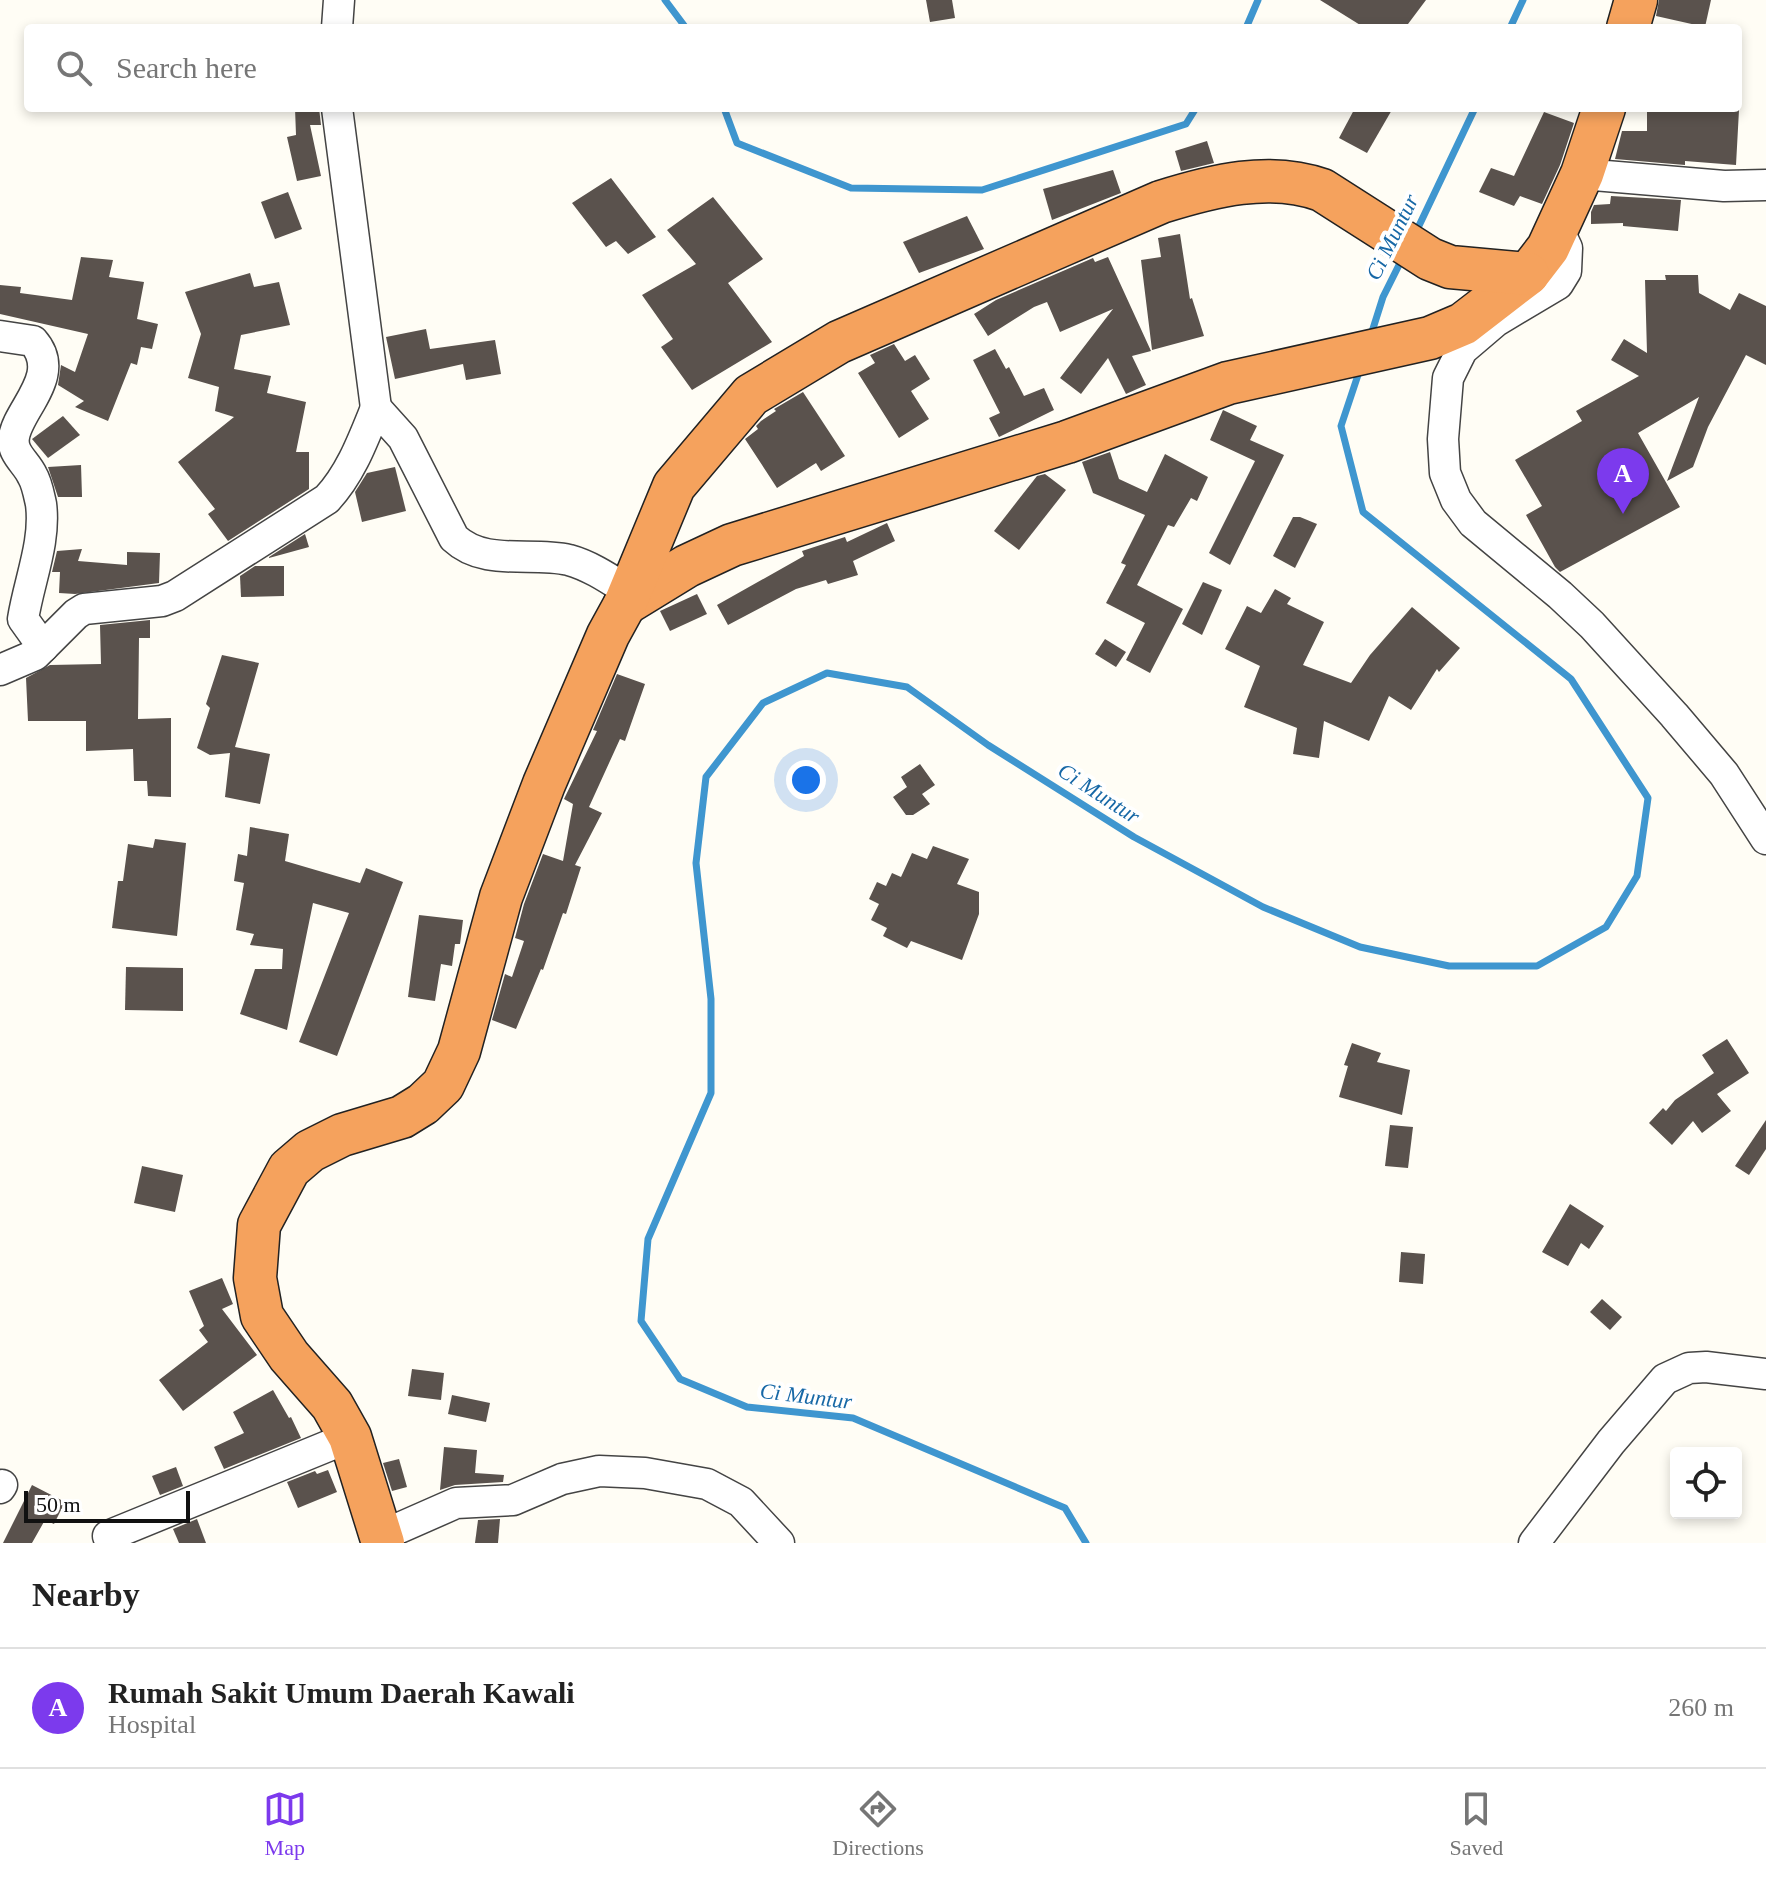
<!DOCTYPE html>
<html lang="en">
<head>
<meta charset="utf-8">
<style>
  body { margin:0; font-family:Georgia,serif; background:#f2f2f2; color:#222 }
  .controls { position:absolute; right:24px; bottom:24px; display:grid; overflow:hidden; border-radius:8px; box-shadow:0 4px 12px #0003 }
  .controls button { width:72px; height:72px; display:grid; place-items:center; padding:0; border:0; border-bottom:2px solid #e0e0e0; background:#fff; color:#222; font:40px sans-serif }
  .scale { position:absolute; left:24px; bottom:20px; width:166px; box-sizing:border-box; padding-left:8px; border:4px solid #111; border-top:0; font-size:22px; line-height:28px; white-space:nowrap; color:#111; -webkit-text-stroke:6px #fff; paint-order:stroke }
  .you { position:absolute; left:806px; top:780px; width:28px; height:28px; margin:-20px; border:6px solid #fff; border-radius:50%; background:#1a73e8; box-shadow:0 0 0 12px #1a73e833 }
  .badge { display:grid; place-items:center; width:52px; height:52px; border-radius:50%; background:#7c3aed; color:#fff; font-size:26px; font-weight:700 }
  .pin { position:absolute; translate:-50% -66px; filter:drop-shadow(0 2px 4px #0008) }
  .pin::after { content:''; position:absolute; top:42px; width:28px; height:24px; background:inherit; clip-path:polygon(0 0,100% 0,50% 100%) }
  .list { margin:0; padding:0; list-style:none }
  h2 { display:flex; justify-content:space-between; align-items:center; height:104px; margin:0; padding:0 32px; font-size:34px }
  h2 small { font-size:26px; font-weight:400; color:#767676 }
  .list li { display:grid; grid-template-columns:52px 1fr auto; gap:24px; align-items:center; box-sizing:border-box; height:120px; padding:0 32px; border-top:2px solid #e0e0e0 }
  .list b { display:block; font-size:30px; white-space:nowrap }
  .list p { margin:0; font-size:26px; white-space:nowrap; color:#767676 }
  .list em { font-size:26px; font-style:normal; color:#767676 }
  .icon { flex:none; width:44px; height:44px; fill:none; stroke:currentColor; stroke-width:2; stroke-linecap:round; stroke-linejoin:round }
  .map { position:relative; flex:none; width:1766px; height:1543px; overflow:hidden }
  .search { position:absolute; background:#fff; box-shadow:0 4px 12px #0003; left:24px; right:24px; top:24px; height:88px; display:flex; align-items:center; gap:20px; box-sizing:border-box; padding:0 28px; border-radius:8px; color:#767676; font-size:30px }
  .sheet { height:224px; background:#fff }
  nav { display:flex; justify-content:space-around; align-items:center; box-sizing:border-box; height:112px; border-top:2px solid #e0e0e0; background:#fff; font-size:22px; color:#767676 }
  nav a { display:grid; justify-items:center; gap:4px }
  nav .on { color:#7c3aed }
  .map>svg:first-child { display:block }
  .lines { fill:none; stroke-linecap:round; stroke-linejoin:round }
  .stream { stroke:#3f96cf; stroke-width:7 }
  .building { fill:#5a524d }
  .minor-casing { stroke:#444; stroke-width:33 }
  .highway-casing { stroke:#222; stroke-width:45 }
  .minor { stroke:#fff; stroke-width:30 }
  .highway { stroke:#f5a25d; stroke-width:42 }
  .labels { text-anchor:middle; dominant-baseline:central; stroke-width:8; stroke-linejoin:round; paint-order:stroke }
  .water-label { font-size:22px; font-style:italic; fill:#1768a6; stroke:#fff }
</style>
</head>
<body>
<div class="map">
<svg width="1766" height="1543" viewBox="0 0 1766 1543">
  <rect width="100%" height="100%" fill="#fffdf5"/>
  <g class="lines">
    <g class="stream">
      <path d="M665 0 686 28"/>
      <path d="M1246 28 1258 0"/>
      <path d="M1510 28 1523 0"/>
      <path d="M724 108 737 143 851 188 982 190 1186 124 1196 108"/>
      <path d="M1416 232 1475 108"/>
      <path d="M1370 338 1383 297 1403 257"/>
      <path d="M1086 1543 1065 1508 853 1418 747 1407 680 1379 641 1321 648 1239 711 1093V999L696 863 706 777 763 703 827 673 907 687 988 745 1134 837 1263 907 1360 947 1449 966H1537L1606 927 1637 876 1648 798 1571 679 1363 512 1341 426 1360 369"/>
    </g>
  </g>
  <g class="building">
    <path d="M926 0H952L955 18 930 22Z"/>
    <path d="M1320 0H1426L1405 28H1365Z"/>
    <path d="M1659 0H1711L1705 27 1656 16Z"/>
    <path d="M295 108H319L321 125H310L321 176 297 181 287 137 296 135Z"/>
    <path d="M1355 108H1393L1367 153 1339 138Z"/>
    <path d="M1647 108 1739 110 1736 165 1685 161V165L1615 159 1622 131H1647Z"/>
    <path d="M1544 112 1574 123 1560 165 1542 204 1520 196 1514 206 1479 192 1491 168 1514 176Z"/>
    <path d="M1207 141 1214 163 1181 171 1175 151Z"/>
    <path d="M1113 170 1121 193 1052 220 1043 189Z"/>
    <path d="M611 178 656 237 628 254 616 241 606 247 572 203Z"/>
    <path d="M288 192 302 229 275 239 261 202Z"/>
    <path d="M1611 196 1681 200 1678 231 1623 226V223L1591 224V212L1594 205 1610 204Z"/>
    <path d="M713 197 763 259 728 283 772 342 692 390 661 347 673 339 642 295 696 264 667 230Z"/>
    <path d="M967 216 984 249 919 273 903 242Z"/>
    <path d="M1180 234 1190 299 1192 298 1204 336 1152 350 1141 260 1161 257 1158 238Z"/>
    <path d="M81 257 113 260 109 277 144 282 137 319 158 324 152 349 141 347 137 365 131 363 108 421 75 407 84 401 58 385 61 365 75 372 88 334 0 314V285L21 287 20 293 72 300Z"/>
    <path d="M1108 257 1151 351 1132 356 1146 385 1126 394 1108 358 1081 394 1060 378 1113 309 1060 332 1047 302 1034 307 988 336 974 314 996 300 1093 258 1095 262Z"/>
    <path d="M250 273 254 287 279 282 290 325 241 335 234 369 271 376 267 393 306 402 296 452H309V489L228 541 208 514 215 509 178 462 234 417 215 411 219 387 188 378 201 334 185 292Z"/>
    <path d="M1665 275H1698L1699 293 1730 310 1739 293 1766 306V365L1746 355 1708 427 1693 467 1667 481 1699 397 1638 433 1680 507 1560 572 1555 567 1526 515 1542 506 1515 460 1582 421 1576 411 1639 376 1611 360 1624 339 1647 353 1645 280H1666Z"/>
    <path d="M426 329 430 349 495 340 501 374 466 380 463 364 395 379 386 337Z"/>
    <path d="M894 344 905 361 915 355 930 379 911 391 929 419 899 438 858 373 875 363 870 355Z"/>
    <path d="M995 349 1006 369 1009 367 1024 396 1044 388 1054 410 999 437 989 418 1000 413 973 360Z"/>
    <path d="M803 392 845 456 821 471 816 463 777 488 745 439 758 429 756 426 761 421 776 411 774 409Z"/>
    <path d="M1223 410 1257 426 1250 440 1284 455 1230 565 1209 553 1255 461 1210 440Z"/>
    <path d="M63 416 80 435 48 458 32 439Z"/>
    <path d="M1110 452 1119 479 1147 492 1165 454 1208 477 1197 501 1191 498 1174 527 1168 525 1137 585 1183 609 1150 673 1126 660 1145 623 1106 603 1126 565 1121 563 1145 515 1093 493 1082 462Z"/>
    <path d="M81 465 82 497H58L48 467Z"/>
    <path d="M395 467 406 511 362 522 355 492 367 473Z"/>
    <path d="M1045 474 1066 490 1019 550 994 531 1037 476Z"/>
    <path d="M1293 517H1300L1317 524 1295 568 1273 556Z"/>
    <path d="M887 523 895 541 853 561 858 575 828 584 826 580 796 589 728 625 717 605 804 556 802 551 845 537 847 542Z"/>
    <path d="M305 534 309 547 269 558V557Z"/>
    <path d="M82 549 78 561 127 565V552L160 553 159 583 75 594 59 593 60 572H52L57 551Z"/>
    <path d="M255 566H284V596L241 597 240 576Z"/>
    <path d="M1203 582 1222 590 1202 635 1182 624Z"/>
    <path d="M1275 589 1291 598 1287 604 1324 622 1303 665 1351 683 1370 655 1412 607 1460 648 1439 672 1437 669 1411 710 1389 696 1369 741 1324 721 1319 758 1293 754 1297 728 1244 707 1260 666 1225 649 1247 606 1261 613Z"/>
    <path d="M697 594 707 614 670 631 660 611Z"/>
    <path d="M150 620V638H139L138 719 171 718V797L148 796 147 781H134L133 749 86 751V721H28L26 678 50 665 101 664 100 625Z"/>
    <path d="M1105 639 1126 652 1116 667 1095 654Z"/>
    <path d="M222 655 259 663 235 747 270 754 260 804 225 797 230 753 210 755 197 748 210 708 206 704Z"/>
    <path d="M617 674 645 684 625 741 620 739 589 807 602 813 575 865 581 867 566 914 563 913 543 970 541 969 516 1029 492 1020 505 974 512 977 524 941 515 938 524 904 543 854 563 861 573 804 564 799 597 731 593 730Z"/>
    <path d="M920 764 935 785 922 794 930 804 913 815H906L893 797 907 787 901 777Z"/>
    <path d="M250 827 289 834 285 861 360 883 366 868 403 882 337 1056 299 1042 349 913 313 903 287 1030 240 1014 255 969H282L283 949 250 945 254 934 236 930 244 883 234 881 238 854 247 856Z"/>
    <path d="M155 839 186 843 177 936 112 928 118 881H123L128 844 153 848Z"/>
    <path d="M933 846 969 859 957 884 979 892V914L962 960 911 941 907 948 883 936 887 928 871 920 879 904 869 899 877 882 886 886 892 873 901 877 912 853 927 859Z"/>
    <path d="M419 915 463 920 460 944H455L452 966 441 964 435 1001 408 997Z"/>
    <path d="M126 967 183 968V1011L125 1010Z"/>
    <path d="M1727 1039 1749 1073 1717 1094 1731 1111 1702 1133 1693 1121 1672 1145 1649 1123 1663 1108 1666 1111 1675 1100 1714 1073 1702 1055Z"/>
    <path d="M1352 1043 1381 1053 1377 1062 1410 1070 1402 1115 1339 1097 1348 1066 1344 1065Z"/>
    <path d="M1766 1120V1149L1749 1175 1735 1166Z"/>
    <path d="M1390 1125 1413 1127 1408 1168 1385 1166Z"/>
    <path d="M142 1166 183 1175 175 1212 134 1203Z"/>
    <path d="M1570 1204 1604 1226 1589 1249 1581 1243 1568 1266 1542 1252Z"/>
    <path d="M1401 1252 1425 1254 1423 1284 1399 1282Z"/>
    <path d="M222 1278 233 1304 222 1309 257 1355 183 1411 159 1380 208 1342 199 1330 204 1326 189 1291Z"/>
    <path d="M1602 1299 1622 1317 1610 1330 1590 1312Z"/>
    <path d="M412 1369 444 1373 441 1400 408 1396Z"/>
    <path d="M273 1390 289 1418 291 1417 301 1438 224 1469 214 1447 244 1433 233 1412Z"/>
    <path d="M452 1395 490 1403 486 1422 448 1414Z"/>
    <path d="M444 1447 477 1450 475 1473 504 1475 503 1482 455 1485 440 1490Z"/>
    <path d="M399 1459 407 1487 392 1491 383 1463Z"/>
    <path d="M176 1467 183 1486 160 1495 152 1476Z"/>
    <path d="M328 1470 337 1492 298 1508 287 1482 315 1471 317 1474Z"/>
    <path d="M32 1485 65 1502 54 1524 45 1520 32 1543H3Z"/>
    <path d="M197 1519 206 1543H179L173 1529Z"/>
    <path d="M500 1519 498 1543H475L478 1520Z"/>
  </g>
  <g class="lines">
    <defs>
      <g id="minor">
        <path d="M337 28 339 0"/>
        <path d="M337 108 376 408"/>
        <path d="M1582 174 1724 186 1766 185"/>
        <path d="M1558 229 1567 248 1566 271 1558 284 1496 321 1462 350 1448 378 1443 439 1445 473 1456 500 1473 523 1560 595 1592 625 1674 715 1724 774 1766 839"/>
        <path d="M0 336 33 341C63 375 18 409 14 437 11 453 26 462 32 475 37 483 39 495 41 504 46 542 29 581 23 619L43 647"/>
        <path d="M0 670 35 655 76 614 84 609 162 601 175 596 327 499C351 473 363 440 376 408L403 438 454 538C485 567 531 551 569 560 591 566 611 580 630 592"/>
        <path d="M0 1488 2 1485"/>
        <path d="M108 1536 350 1437"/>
        <path d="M381 1536 456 1503 513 1500 562 1479 599 1471 645 1473 707 1484 741 1502 779 1543"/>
        <path d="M1534 1543 1611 1442 1665 1379 1689 1368 1706 1367 1766 1374"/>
      </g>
      <g id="highway">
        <path d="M1628 28 1636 0"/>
        <path d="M625 604 687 566 732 545 1067 442 1228 383 1430 338 1463 324 1528 274 1548 248 1582 174 1604 108"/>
        <path d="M383 1543 350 1437 332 1405 289 1356 262 1316 255 1278 259 1225 289 1169 310 1151 342 1135 402 1117 423 1104 443 1085 459 1051 501 897 544 784 608 635 625 604 674 486 751 395 839 342 1161 202C1212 186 1270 171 1322 190L1430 259 1450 267 1528 274"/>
      </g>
    </defs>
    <use href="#minor" class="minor-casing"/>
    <use href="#highway" class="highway-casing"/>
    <use href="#minor" class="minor"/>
    <use href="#highway" class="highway"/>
  </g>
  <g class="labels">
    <g class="water-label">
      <text transform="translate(1392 237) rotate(-64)">Ci Muntur</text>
      <text transform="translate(1099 793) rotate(33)">Ci Muntur</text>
      <text transform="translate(806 1396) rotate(7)">Ci Muntur</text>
    </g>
  </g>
</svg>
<div class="controls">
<button><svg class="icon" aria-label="locate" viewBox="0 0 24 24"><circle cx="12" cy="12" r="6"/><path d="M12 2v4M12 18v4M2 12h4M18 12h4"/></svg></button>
</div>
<div class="scale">50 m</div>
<div class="you"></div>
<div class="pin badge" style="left:1623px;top:514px">A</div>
<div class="search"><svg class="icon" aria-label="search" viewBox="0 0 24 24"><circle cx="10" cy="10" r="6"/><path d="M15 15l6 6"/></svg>Search here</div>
</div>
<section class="sheet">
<h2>Nearby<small></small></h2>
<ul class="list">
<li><span class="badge">A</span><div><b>Rumah Sakit Umum Daerah Kawali</b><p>Hospital</p></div><em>260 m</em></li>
</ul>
</section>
<nav>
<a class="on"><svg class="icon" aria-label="map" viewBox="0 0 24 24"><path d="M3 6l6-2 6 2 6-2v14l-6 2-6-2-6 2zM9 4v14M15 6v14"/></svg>Map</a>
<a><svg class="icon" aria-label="directions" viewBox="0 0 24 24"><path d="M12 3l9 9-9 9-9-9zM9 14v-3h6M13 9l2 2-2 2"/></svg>Directions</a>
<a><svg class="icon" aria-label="saved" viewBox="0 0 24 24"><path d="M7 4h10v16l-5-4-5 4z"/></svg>Saved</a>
</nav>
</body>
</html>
